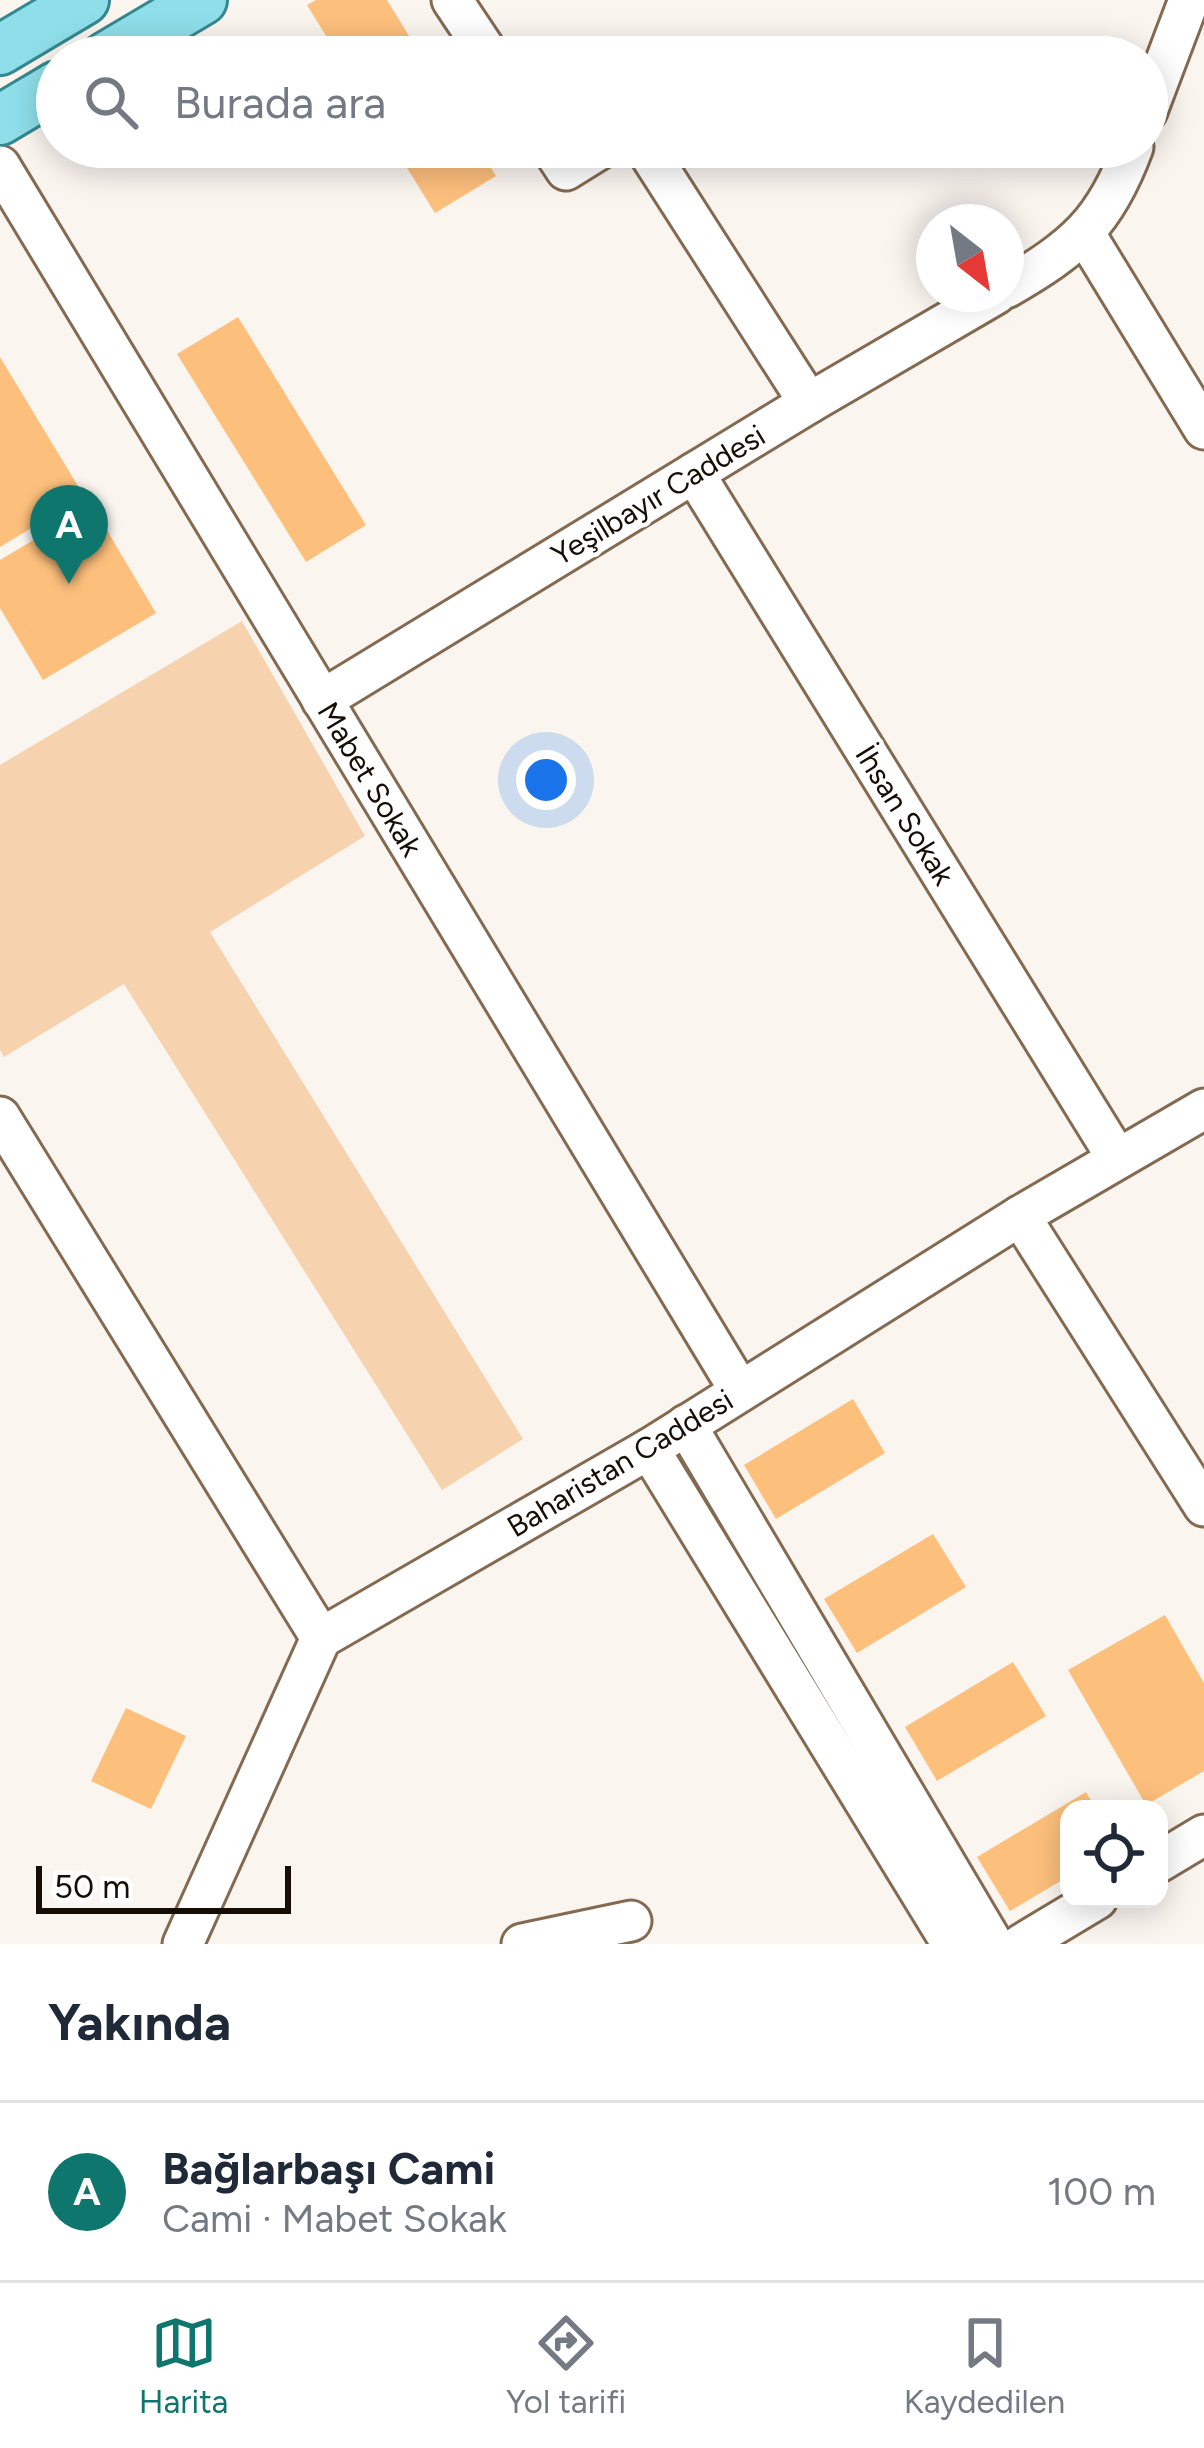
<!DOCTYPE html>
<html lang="tr">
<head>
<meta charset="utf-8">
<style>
  body { margin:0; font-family:Figtree,sans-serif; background:#f2f2f3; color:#1f2937 }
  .controls { position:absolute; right:36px; bottom:36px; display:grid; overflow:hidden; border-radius:24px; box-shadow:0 6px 30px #0003 }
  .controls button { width:108px; height:108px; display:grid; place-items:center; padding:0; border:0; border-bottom:3px solid #e0e1e3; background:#fff; color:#1f2937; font:60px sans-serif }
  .compass { position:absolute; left:916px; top:204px; width:108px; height:108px; border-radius:50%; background:#fff; box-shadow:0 6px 30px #0003; rotate:149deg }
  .scale { position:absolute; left:36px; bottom:30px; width:255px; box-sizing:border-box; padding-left:12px; border:6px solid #160d04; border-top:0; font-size:33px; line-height:42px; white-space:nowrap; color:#160d04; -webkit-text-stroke:9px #fff; paint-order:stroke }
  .you { position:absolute; left:546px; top:780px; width:42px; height:42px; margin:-30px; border:9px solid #fff; border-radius:50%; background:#1a73e8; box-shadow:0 0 0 18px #1a73e833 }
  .badge { display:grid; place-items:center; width:78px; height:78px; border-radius:50%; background:#0f766e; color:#fff; font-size:39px; font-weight:700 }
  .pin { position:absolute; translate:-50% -99px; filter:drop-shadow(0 3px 6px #0008) }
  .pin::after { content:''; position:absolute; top:63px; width:42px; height:36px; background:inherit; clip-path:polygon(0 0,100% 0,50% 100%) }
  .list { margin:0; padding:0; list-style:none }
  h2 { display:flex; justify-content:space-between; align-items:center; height:156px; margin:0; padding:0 48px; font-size:51px }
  h2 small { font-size:39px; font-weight:400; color:#747a83 }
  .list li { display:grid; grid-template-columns:78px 1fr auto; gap:36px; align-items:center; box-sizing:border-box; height:180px; padding:0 48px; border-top:3px solid #e0e1e3 }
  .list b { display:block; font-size:45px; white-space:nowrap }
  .list p { margin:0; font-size:39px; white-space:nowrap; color:#747a83 }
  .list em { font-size:39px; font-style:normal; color:#747a83 }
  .icon { flex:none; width:66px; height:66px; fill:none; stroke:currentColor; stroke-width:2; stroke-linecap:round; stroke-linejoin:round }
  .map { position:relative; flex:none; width:1204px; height:1944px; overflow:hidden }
  .search { position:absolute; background:#fff; box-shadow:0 6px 30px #0003; left:36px; right:36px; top:36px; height:132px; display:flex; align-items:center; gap:30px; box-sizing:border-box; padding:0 42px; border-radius:66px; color:#747a83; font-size:45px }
  .sheet { height:336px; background:#fff }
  nav { display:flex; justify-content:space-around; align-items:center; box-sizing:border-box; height:168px; border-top:3px solid #e0e1e3; background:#fff; font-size:33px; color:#747a83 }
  nav a { display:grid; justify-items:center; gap:6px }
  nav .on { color:#0f766e }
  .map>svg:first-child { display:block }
  .green { fill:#f6d2ae }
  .building { fill:#fdbf7c }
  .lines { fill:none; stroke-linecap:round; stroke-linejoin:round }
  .minor-casing { stroke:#836a51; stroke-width:45 }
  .major-casing { stroke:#348890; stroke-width:54 }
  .minor { stroke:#fff; stroke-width:39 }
  .major { stroke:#8fdfea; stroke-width:48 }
  .labels { text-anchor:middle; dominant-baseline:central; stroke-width:9; stroke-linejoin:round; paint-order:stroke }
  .street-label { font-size:30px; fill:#160d04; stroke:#fff }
</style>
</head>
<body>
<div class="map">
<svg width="1204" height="1944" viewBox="0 0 1204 1944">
  <rect width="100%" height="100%" fill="#fbf5f0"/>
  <path class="green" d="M242 621 365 836 210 932 523 1439 442 1490 124 984 4 1057 0 1050V765Z"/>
  <g class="building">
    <path d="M316 0H387L422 57H339L307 5Z"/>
    <path d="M394 147H478L496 176 435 213Z"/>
    <path d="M238 317 366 525 306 562 177 354Z"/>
    <path d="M0 357 84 496 0 547Z"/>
    <path d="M92 505 156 613 43 680 0 608V560Z"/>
    <path d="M853 1399 885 1453 776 1519 744 1465Z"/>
    <path d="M933 1534 966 1587 857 1653 824 1599Z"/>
    <path d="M1165 1615 1204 1683V1771L1146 1805 1068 1670Z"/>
    <path d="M1013 1662 1046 1716 937 1781 905 1727Z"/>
    <path d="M126 1708 186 1736 151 1809 91 1781Z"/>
    <path d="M1086 1792 1096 1809H1069V1876L1010 1911 977 1857Z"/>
  </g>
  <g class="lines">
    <defs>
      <g id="minor">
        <path d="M452 0 490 57"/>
        <path d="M1147 111 1189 0"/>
        <path d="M551 147 566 170 603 147"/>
        <path d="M645 147 809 403"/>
        <path d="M0 166 740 1391"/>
        <path d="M1085 234 1204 429"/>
        <path d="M1006 288C1075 248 1105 223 1133 147"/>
        <path d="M694 473 1117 1158"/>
        <path d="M322 700 809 403 996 294"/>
        <path d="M0 1117 321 1638"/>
        <path d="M1020 1216 1204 1506"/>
        <path d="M686 1425 993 1944"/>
        <path d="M649 1449 952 1944"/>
        <path d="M1159 1862 1204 1835"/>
        <path d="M183 1944 321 1638 649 1449 1020 1216 1204 1109"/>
        <path d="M522 1944 631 1921"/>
        <path d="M1022 1944 1097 1899"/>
      </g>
      <g id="major">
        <path d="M0 50 84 0"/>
        <path d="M106 57 202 0"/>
        <path d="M0 120 57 86"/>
      </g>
    </defs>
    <use href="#minor" class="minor-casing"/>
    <use href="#major" class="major-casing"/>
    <use href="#minor" class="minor"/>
    <use href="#major" class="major"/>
  </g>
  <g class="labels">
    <g class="street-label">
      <text transform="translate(658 495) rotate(-31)">Yeşilbayır Caddesi</text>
      <text transform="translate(370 779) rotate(59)">Mabet Sokak</text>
      <text transform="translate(905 815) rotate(58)">İhsan Sokak</text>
      <text transform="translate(620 1463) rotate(-31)">Baharistan Caddesi</text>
    </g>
  </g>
</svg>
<div class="controls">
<button><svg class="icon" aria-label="locate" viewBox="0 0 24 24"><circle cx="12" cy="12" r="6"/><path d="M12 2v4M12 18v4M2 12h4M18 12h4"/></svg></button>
</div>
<svg class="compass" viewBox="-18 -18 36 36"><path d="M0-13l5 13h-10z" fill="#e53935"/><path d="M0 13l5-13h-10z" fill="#747a83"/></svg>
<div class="scale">50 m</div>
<div class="you"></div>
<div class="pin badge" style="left:69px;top:584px">A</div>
<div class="search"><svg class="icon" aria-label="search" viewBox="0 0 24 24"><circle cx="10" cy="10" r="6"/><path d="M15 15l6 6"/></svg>Burada ara</div>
</div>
<section class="sheet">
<h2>Yakında<small></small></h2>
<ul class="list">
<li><span class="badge">A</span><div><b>Bağlarbaşı Cami</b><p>Cami · Mabet Sokak</p></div><em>100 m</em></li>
</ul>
</section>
<nav>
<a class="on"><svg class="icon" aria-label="map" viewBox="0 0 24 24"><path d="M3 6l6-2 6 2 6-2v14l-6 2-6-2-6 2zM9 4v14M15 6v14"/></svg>Harita</a>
<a><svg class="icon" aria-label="directions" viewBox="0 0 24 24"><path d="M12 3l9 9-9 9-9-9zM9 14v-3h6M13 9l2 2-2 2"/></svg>Yol tarifi</a>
<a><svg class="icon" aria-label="saved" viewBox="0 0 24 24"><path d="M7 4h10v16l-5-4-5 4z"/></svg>Kaydedilen</a>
</nav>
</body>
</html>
